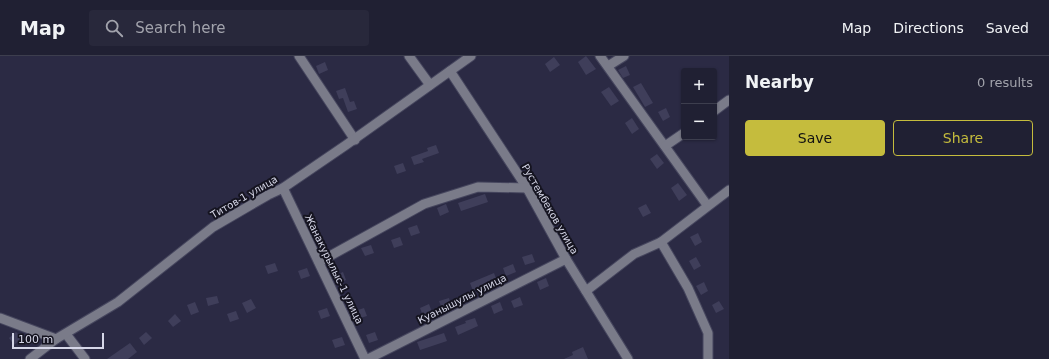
<!DOCTYPE html>
<html lang="en">
<head>
<meta charset="utf-8">
<style>
  body { margin:0; font-family:"DejaVu Sans",sans-serif; background:#28283b; color:#f1f3f6 }
  .controls { position:absolute; right:12px; top:12px; display:grid; overflow:hidden; border-radius:4px; box-shadow:0 1px 3px #0004 }
  .controls button { width:36px; height:36px; display:grid; place-items:center; padding:0; border:0; border-bottom:1px solid #3d3e4e; background:#202033; color:#f1f3f6; font:20px sans-serif }
  .scale { position:absolute; left:12px; bottom:10px; width:92px; box-sizing:border-box; padding-left:4px; border:2px solid #d6d7e8; border-top:0; font-size:11px; line-height:14px; white-space:nowrap; color:#d6d7e8; -webkit-text-stroke:3px #151420; paint-order:stroke }
  .list { margin:0; padding:0; list-style:none }
  h2 { display:flex; justify-content:space-between; align-items:center; height:52px; margin:0; padding:0 16px; font-size:17px }
  h2 small { font-size:13px; font-weight:400; color:#a2a3ac }
  .actions { display:flex; gap:8px; padding:12px 16px }
  .actions a { flex:1; padding:9px 0; border:1px solid #c5bc3d; border-radius:4px; text-align:center; font-size:14px; color:#c5bc3d }
  .actions .main { background:#c5bc3d; color:#111 }
  .icon { flex:none; width:22px; height:22px; fill:none; stroke:currentColor; stroke-width:2; stroke-linecap:round; stroke-linejoin:round }
  .map { position:relative; flex:none; width:729px; height:303px; overflow:hidden }
  header { display:flex; align-items:center; gap:24px; box-sizing:border-box; height:56px; padding:0 20px; background:#202033; border-bottom:1px solid #3d3e4e }
  header strong { font-size:19px }
  nav { display:flex; gap:22px; margin-inline-start:auto; font-size:14px }
  .search { width:280px; height:36px; background:#28283b; display:flex; align-items:center; gap:10px; box-sizing:border-box; padding:0 14px; border-radius:4px; color:#a2a3ac; font-size:15px }
  main { display:flex }
  aside { flex:1; background:#202033 }
  .map>svg:first-child { display:block }
  .building { fill:#3f3e5a }
  .lines { fill:none; stroke-linecap:round; stroke-linejoin:round }
  .minor-casing { stroke:#46465e; stroke-width:11 }
  .minor { stroke:#7a7b89; stroke-width:9 }
  .labels { text-anchor:middle; dominant-baseline:central; stroke-width:4; stroke-linejoin:round; paint-order:stroke }
  .street-label { font-size:10px; fill:#d6d7e8; stroke:#151420 }
</style>
</head>
<body>
<header>
<strong>Map</strong>
<div class="search"><svg class="icon" aria-label="search" viewBox="0 0 24 24"><circle cx="10" cy="10" r="6"/><path d="M15 15l6 6"/></svg>Search here</div>
<nav><a>Map</a><a>Directions</a><a>Saved</a></nav>
</header>
<main>
<div class="map">
<svg width="729" height="303" viewBox="0 0 729 303">
  <rect width="100%" height="100%" fill="#2b2a44"/>
  <g class="building">
    <path d="M586 0 596 13 586 19 578 6Z"/>
    <path d="M554 1 560 9 550 16 545 8Z"/>
    <path d="M325 6 328 14 319 18 316 10Z"/>
    <path d="M626 10 630 19 623 22 618 14Z"/>
    <path d="M641 27 653 47 645 51 633 31Z"/>
    <path d="M609 31 619 45 611 50 601 36Z"/>
    <path d="M345 32 350 46 354 45 357 53 348 56 343 42 339 43 336 35Z"/>
    <path d="M666 52 670 61 663 65 658 56Z"/>
    <path d="M632 62 639 73 632 78 625 67Z"/>
    <path d="M436 89 439 97 422 103 424 106 414 109 411 101 428 95 427 92Z"/>
    <path d="M657 98 664 107 657 113 650 103Z"/>
    <path d="M403 107 406 115 397 118 394 110Z"/>
    <path d="M678 127 687 139 679 145 671 132Z"/>
    <path d="M485 138 488 146 461 155 458 147Z"/>
    <path d="M446 148 449 156 440 160 437 152Z"/>
    <path d="M646 148 651 157 643 161 638 152Z"/>
    <path d="M417 169 420 177 411 180 408 172Z"/>
    <path d="M698 177 702 186 695 190 690 181Z"/>
    <path d="M400 181 403 189 394 192 391 184Z"/>
    <path d="M371 189 374 197 365 200 361 192Z"/>
    <path d="M532 198 535 206 525 209 522 201Z"/>
    <path d="M696 201 701 210 694 214 689 205Z"/>
    <path d="M275 207 278 215 268 218 265 210Z"/>
    <path d="M513 208 516 216 506 220 503 212Z"/>
    <path d="M307 212 310 220 301 223 298 215Z"/>
    <path d="M343 216 346 224 337 228 334 220Z"/>
    <path d="M494 217 497 225 473 235 470 227Z"/>
    <path d="M546 222 549 230 540 234 537 226Z"/>
    <path d="M704 226 708 235 701 239 696 230Z"/>
    <path d="M217 240 219 247 208 250 206 242Z"/>
    <path d="M520 241 523 249 514 252 511 245Z"/>
    <path d="M449 242 451 250 442 253 439 245Z"/>
    <path d="M251 243 256 252 247 257 242 247Z"/>
    <path d="M719 245 724 253 716 257 712 249Z"/>
    <path d="M195 246 199 256 191 259 187 249Z"/>
    <path d="M500 246 503 254 494 258 491 250Z"/>
    <path d="M429 248 432 256 423 260 420 252Z"/>
    <path d="M327 252 330 260 321 263 318 255Z"/>
    <path d="M364 252 367 260 357 263 355 255Z"/>
    <path d="M236 255 239 263 230 266 227 258Z"/>
    <path d="M175 258 181 265 173 271 168 265Z"/>
    <path d="M475 262 478 270 458 279 455 271 466 267 465 265Z"/>
    <path d="M16 276 22 282 14 289 9 282Z"/>
    <path d="M146 276 152 282 144 289 139 282Z"/>
    <path d="M375 276 378 284 369 287 366 279Z"/>
    <path d="M444 277 447 285 420 294 417 286Z"/>
    <path d="M342 281 345 289 335 292 332 284Z"/>
    <path d="M130 287 137 296 128 303H107Z"/>
    <path d="M583 291 588 303H564L573 299 572 296Z"/>
  </g>
  <g class="lines">
    <defs>
      <g id="minor">
        <path d="M299 0 355 84"/>
        <path d="M409 0 430 29"/>
        <path d="M600 0 707 149"/>
        <path d="M608 10 624 0"/>
        <path d="M450 15 527 132 566 203 628 303"/>
        <path d="M714 55 729 44"/>
        <path d="M665 90 684 77"/>
        <path d="M283 132 365 303"/>
        <path d="M661 186 688 232 708 277V303"/>
        <path d="M319 206 424 148 478 131 527 132"/>
        <path d="M586 235 634 198 661 186 729 134"/>
        <path d="M0 262 56 283"/>
        <path d="M66 278 85 303"/>
        <path d="M30 303 56 283 118 246 213 171 268 139 283 132 346 89 471 0"/>
        <path d="M368 303 566 203"/>
      </g>
    </defs>
    <use href="#minor" class="minor-casing"/>
    <use href="#minor" class="minor"/>
  </g>
  <g class="labels">
    <g class="street-label">
      <text transform="translate(244 141) rotate(-30)">Титов-1 улица</text>
      <text transform="translate(550 153) rotate(60)">Рустембеков улица</text>
      <text transform="translate(334 213) rotate(64)">Жанакурылыс-1 улица</text>
      <text transform="translate(462 243) rotate(-27)">Куанышулы улица</text>
    </g>
  </g>
</svg>
<div class="controls">
<button>+</button>
<button>−</button>
</div>
<div class="scale">100 m</div>
</div>
<aside>
<h2>Nearby<small>0 results</small></h2>
<ul class="list">
</ul>
<div class="actions"><a class="main">Save</a><a>Share</a></div>
</aside>
</main>
</body>
</html>
